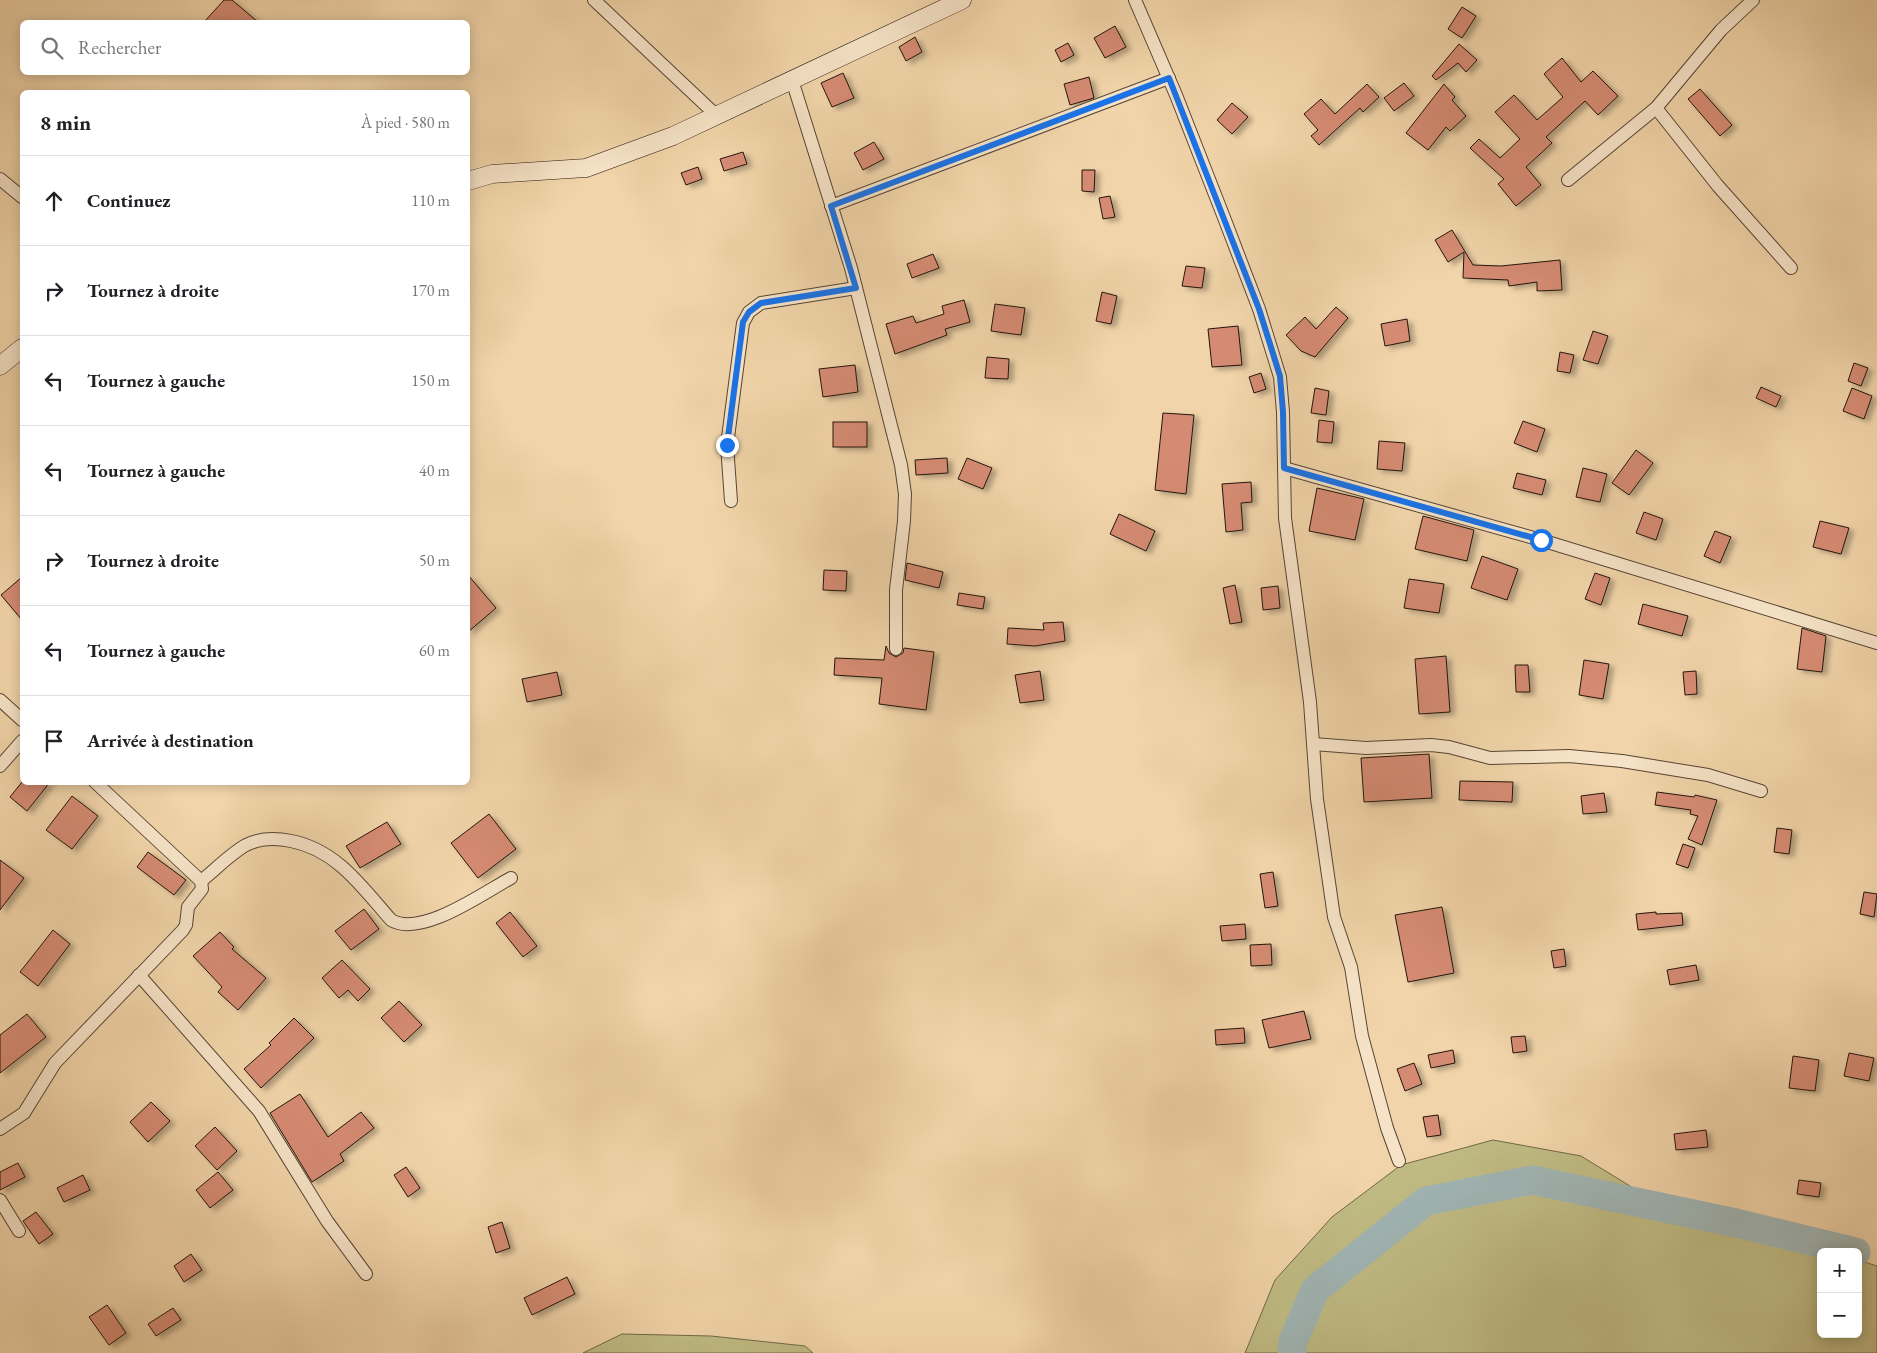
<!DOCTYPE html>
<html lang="fr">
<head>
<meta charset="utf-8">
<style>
  body { margin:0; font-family:"EB Garamond",serif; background:#f2f2f2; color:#202124 }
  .controls { position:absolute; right:15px; bottom:15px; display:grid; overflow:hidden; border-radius:8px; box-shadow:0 2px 12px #0003 }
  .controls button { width:45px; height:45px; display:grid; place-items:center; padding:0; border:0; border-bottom:1px solid #e0e0e0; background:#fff; color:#202124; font:25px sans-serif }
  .stop { position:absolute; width:15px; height:15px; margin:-11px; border:4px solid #1a73e8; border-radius:50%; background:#fff }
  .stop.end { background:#1a73e8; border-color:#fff; box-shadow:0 1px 5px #0008 }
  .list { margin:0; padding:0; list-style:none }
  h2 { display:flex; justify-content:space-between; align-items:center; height:65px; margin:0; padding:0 20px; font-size:21px }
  h2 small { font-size:16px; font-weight:400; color:#757577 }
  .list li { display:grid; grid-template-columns:32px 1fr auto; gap:15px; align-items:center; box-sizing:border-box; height:90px; padding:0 20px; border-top:1px solid #e0e0e0 }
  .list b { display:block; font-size:19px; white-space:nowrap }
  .list em { font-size:16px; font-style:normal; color:#757577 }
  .icon { flex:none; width:28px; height:28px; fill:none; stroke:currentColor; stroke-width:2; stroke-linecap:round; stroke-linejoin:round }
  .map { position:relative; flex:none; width:1877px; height:1353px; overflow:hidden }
  .search { position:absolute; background:#fff; box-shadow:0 2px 12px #0003; left:20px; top:20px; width:450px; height:55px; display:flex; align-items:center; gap:12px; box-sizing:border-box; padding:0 18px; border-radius:8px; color:#757577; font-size:19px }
  .panel { position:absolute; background:#fff; box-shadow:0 2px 12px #0003; left:20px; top:90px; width:450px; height:695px; border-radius:8px }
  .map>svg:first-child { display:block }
  .green { fill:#c0bb84; stroke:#726848 }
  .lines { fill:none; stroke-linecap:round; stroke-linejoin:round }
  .river { stroke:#a0b5b4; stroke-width:29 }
  .building { fill:#d58b73; stroke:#23150c; filter:url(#shadow) }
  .street-casing { stroke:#564533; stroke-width:14 }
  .secondary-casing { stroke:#23150c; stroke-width:19 }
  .street { stroke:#f6e3c7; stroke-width:12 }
  .secondary { stroke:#f6e3c7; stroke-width:18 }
  .route { stroke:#1a73e8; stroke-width:6 }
</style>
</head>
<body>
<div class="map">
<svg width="1877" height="1353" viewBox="0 0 1877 1353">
  <defs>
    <filter id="shadow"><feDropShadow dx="5" dy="3" stdDeviation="2.5" flood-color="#0004"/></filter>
  </defs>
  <rect width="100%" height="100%" fill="#f1d4a9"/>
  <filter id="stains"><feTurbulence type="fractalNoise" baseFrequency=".004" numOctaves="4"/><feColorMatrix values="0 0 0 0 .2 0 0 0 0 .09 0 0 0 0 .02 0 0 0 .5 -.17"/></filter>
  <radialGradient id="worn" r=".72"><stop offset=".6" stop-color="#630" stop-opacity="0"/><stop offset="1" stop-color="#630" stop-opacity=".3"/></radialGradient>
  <g class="green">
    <path d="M1493 1140 1581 1156 1661 1205 1743 1225 1830 1252H1821V1334H1858V1260L1877 1266V1353H1245L1275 1280 1332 1217 1401 1165Z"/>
    <path d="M622 1334 711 1336 805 1346 813 1353H583Z"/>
  </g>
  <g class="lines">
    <path class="river" d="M1292 1353 1293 1341 1315 1290 1426 1201 1532 1180 1736 1223 1856 1252"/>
  </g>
  <g class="building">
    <path d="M224 0H232L258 22H204Z"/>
    <path d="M1462 7 1476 16 1462 38 1448 29Z"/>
    <path d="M1115 26 1126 47 1105 58 1094 38Z"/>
    <path d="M915 37 922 52 906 61 899 47Z"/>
    <path d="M1068 43 1074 55 1061 62 1055 50Z"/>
    <path d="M1459 44 1477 60 1466 72 1458 63 1436 80 1432 76Z"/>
    <path d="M1562 58 1581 82 1593 71 1618 96 1598 115 1585 101 1546 137 1552 143 1526 167 1541 185 1516 206 1498 184 1504 179 1470 148 1479 139 1500 158 1520 139 1495 112 1514 95 1537 120 1563 97 1544 74Z"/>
    <path d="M843 73 854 98 832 107 821 83Z"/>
    <path d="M1089 77 1094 98 1070 105 1064 84Z"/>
    <path d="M1404 83 1414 96 1394 111 1384 98Z"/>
    <path d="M1367 84 1379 97 1363 112 1360 108 1319 145 1311 136 1318 130 1304 114 1321 99 1335 114Z"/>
    <path d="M1444 84 1455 97 1452 100 1466 116 1450 131 1446 127 1428 150 1406 133Z"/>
    <path d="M1700 89 1732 125 1720 136 1688 99Z"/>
    <path d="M1232 103 1248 117 1232 134 1217 120Z"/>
    <path d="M874 142 884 159 863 170 854 153Z"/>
    <path d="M743 152 747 164 724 171 720 159Z"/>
    <path d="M698 167 702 179 686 185 681 173Z"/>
    <path d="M1082 170H1095L1094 192 1082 191Z"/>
    <path d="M1110 196 1115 217 1103 219 1099 198Z"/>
    <path d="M1452 230 1473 265 1501 266 1560 260 1562 290 1537 291V282L1509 286 1508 280 1463 278 1464 252 1448 262 1435 240Z"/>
    <path d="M933 254 939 268 912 278 907 264Z"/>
    <path d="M1186 266 1205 268 1202 288 1182 286Z"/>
    <path d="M1102 292 1117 296 1111 324 1096 321Z"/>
    <path d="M964 300 970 322 945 329 947 335 895 354 886 324 913 316 916 323 944 314 942 306Z"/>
    <path d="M995 304 1025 308 1021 335 991 331Z"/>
    <path d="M1336 307 1348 318 1315 357 1301 351 1286 335 1305 317 1316 329Z"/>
    <path d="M1407 319 1410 341 1385 346 1381 324Z"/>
    <path d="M1238 326 1242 365 1212 367 1208 329Z"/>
    <path d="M1593 331 1608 336 1598 364 1583 360Z"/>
    <path d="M1560 352 1574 355 1570 373 1557 371Z"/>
    <path d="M987 357 1009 359 1008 379 985 378Z"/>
    <path d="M1854 363 1868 368 1861 386 1848 381Z"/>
    <path d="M855 365 858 392 823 397 819 369Z"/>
    <path d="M1261 373 1266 389 1254 393 1249 377Z"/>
    <path d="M1761 387 1781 396 1776 407 1756 398Z"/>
    <path d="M1315 388 1329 391 1326 415 1311 413Z"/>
    <path d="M1852 388 1872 396 1864 419 1843 411Z"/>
    <path d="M1163 413 1194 415 1186 494 1155 490Z"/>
    <path d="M1319 420 1334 422 1332 443 1317 442Z"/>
    <path d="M1523 421 1545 429 1537 452 1514 443Z"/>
    <rect x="833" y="422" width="34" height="25"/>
    <path d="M1379 441 1405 443 1402 471 1377 469Z"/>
    <path d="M1636 450 1653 463 1629 495 1612 483Z"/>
    <path d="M947 458 948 473 916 475 915 460Z"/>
    <path d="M967 458 992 468 983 489 958 479Z"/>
    <path d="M1583 468 1607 474 1600 502 1576 497Z"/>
    <path d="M1517 473 1546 480 1542 495 1513 488Z"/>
    <path d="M1251 482 1252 502 1241 503 1243 530 1226 532 1222 484Z"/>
    <path d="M1317 488 1364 499 1355 540 1309 531Z"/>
    <path d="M1644 512 1663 519 1656 540 1636 533Z"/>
    <path d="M1119 514 1155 531 1146 551 1110 534Z"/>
    <path d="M1423 516 1474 530 1467 561 1415 549Z"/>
    <path d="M1820 521 1849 528 1841 554 1813 547Z"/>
    <path d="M1715 531 1731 537 1720 563 1704 556Z"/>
    <path d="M1482 556 1518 569 1507 600 1471 588Z"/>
    <path d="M907 563 943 572 939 588 905 580Z"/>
    <path d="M824 570 847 571 846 591 823 590Z"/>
    <path d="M1595 573 1610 578 1601 605 1585 599Z"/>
    <path d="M468 575 496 608 468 632Z"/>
    <path d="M22 577V620L1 595Z"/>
    <path d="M1409 579 1444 584 1439 613 1404 608Z"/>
    <path d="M1235 585 1242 622 1230 624 1223 588Z"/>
    <path d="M1278 586 1280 608 1263 610 1261 588Z"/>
    <path d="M959 593 985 597 983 609 957 605Z"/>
    <path d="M1643 604 1688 616 1682 636 1638 624Z"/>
    <path d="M1063 622 1065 641 1035 646 1007 644 1008 628 1044 630 1043 623Z"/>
    <path d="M1802 628 1826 636 1822 672 1797 669Z"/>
    <path d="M886 646 889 653 896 657 903 653 904 648 934 652 926 710 879 704 882 678 834 675 835 658 884 660Z"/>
    <path d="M1446 656 1450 712 1419 714 1415 659Z"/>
    <path d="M1584 660 1609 664 1603 699 1579 695Z"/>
    <path d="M1515 665H1528L1530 692H1516Z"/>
    <path d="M1040 671 1044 700 1020 703 1015 675Z"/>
    <path d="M1696 671 1697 694 1685 695 1683 672Z"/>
    <path d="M557 672 562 695 527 702 522 679Z"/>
    <path d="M1429 754 1432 798 1364 802 1361 758Z"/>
    <path d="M1460 781 1513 782 1512 802 1459 800Z"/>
    <path d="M22 782H50L27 811 10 797Z"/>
    <path d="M1657 792 1694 797 1695 795 1717 800 1702 845 1688 839 1698 816 1690 814 1691 810 1655 805Z"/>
    <path d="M1604 793 1607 812 1583 814 1581 796Z"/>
    <path d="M72 796 98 816 72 849 46 830Z"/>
    <path d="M489 814 516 849 478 878 451 843Z"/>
    <path d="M387 822 401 844 360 868 346 846Z"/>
    <path d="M1777 828 1792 830 1789 854 1774 852Z"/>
    <path d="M1683 844 1695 848 1688 868 1676 864Z"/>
    <path d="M148 852 186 880 174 895 137 867Z"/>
    <path d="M0 860 24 878 0 910Z"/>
    <path d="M1273 872 1278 906 1265 908 1260 874Z"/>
    <path d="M1864 892 1877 894 1874 917 1860 914Z"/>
    <path d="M1442 907 1454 973 1408 982 1395 915Z"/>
    <path d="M364 909 379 929 351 950 335 931Z"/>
    <path d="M510 912 537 946 523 957 496 923Z"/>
    <path d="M1656 912V914L1682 913 1683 925 1638 930 1636 914Z"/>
    <path d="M1245 924 1246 939 1222 941 1220 926Z"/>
    <path d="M53 930 70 944 38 986 20 972Z"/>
    <path d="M220 932 234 947 232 949 266 978 238 1010 218 992 222 987 193 956Z"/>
    <path d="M1271 944 1272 965 1251 966 1250 945Z"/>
    <path d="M1564 949 1566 966 1554 968 1551 951Z"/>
    <path d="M342 960 370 989 358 1001 348 990 339 998 322 978Z"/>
    <path d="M1696 965 1699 980 1670 985 1667 970Z"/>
    <path d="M399 1001 422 1025 404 1042 381 1018Z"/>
    <path d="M1304 1011 1311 1039 1269 1048 1262 1020Z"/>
    <path d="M27 1014 46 1037 0 1073V1035Z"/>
    <path d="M294 1018 314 1038 261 1088 244 1069 271 1045 269 1043Z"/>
    <path d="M1244 1028 1245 1043 1216 1045 1215 1030Z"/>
    <path d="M1525 1036 1527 1051 1513 1053 1511 1037Z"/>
    <path d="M1453 1050 1455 1063 1431 1068 1428 1055Z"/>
    <path d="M1849 1053 1874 1058 1869 1081 1844 1076Z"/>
    <path d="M1793 1056 1819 1060 1815 1091 1789 1088Z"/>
    <path d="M1414 1063 1422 1084 1405 1091 1397 1069Z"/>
    <path d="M300 1094 328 1137 361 1112 374 1128 340 1154 344 1161 312 1182 270 1113Z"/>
    <path d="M151 1102 170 1121 148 1142 130 1122Z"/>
    <path d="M1438 1115 1441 1135 1427 1137 1423 1117Z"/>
    <path d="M215 1127 237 1151 217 1170 195 1146Z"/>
    <path d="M1706 1130 1708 1147 1676 1150 1674 1134Z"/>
    <path d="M18 1163 25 1177 0 1190V1172Z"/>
    <path d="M406 1167 420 1188 408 1197 394 1175Z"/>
    <path d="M218 1172 233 1190 210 1208 196 1190Z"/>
    <path d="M83 1175 90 1190 64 1202 57 1188Z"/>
    <path d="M1799 1180 1821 1183 1819 1197 1797 1194Z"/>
    <path d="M36 1212 53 1234 39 1244 23 1221Z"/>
    <path d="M502 1222 510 1248 496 1253 488 1227Z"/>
    <path d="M191 1254 202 1270 184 1282 174 1266Z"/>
    <path d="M567 1277 575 1294 532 1315 524 1298Z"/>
    <path d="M107 1305 126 1333 109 1345 89 1317Z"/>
    <path d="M173 1308 181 1320 156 1336 148 1324Z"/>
  </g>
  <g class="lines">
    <defs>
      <g id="street">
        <path d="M594 0 716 115"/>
        <path d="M1135 0 1176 95 1223 215 1259 309 1280 377 1283 412 1285 518 1310 702 1317 799 1334 917 1351 967 1362 1036 1387 1128 1399 1161"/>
        <path d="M792 80 851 268 901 465 905 494 904 521 896 590V649"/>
        <path d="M1656 108 1718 186 1791 268"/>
        <path d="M0 179 22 197"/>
        <path d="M1568 180 1656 108 1721 30 1753 0"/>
        <path d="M831 206 1169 78"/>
        <path d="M1284 468 1541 540 1877 643"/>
        <path d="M731 501 727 445 743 323 749 312 761 303 856 288"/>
        <path d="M0 700 22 720"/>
        <path d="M1313 744 1366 748 1431 745 1449 747 1490 758 1569 756 1622 761 1708 775 1761 791"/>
        <path d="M0 766 22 741"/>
        <path d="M201 881C215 870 230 854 246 845 260 838 276 838 291 841 337 850 362 887 391 920 421 938 483 893 511 878"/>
        <path d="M139 975 259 1111 327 1221 366 1274"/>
        <path d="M0 1129 24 1113 55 1063 183 930 186 925 188 907 202 889 201 881 95 782"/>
        <path d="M0 1200 19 1231"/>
      </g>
      <g id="secondary">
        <path d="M468 181 492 174 586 168 673 136 962 0"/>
        <path d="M0 366 22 348"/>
      </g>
    </defs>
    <use href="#street" class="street-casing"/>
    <use href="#secondary" class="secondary-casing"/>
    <use href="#street" class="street"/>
    <use href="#secondary" class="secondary"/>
  </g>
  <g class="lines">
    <path class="route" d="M727 445 743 322 749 312 761 303 856 288 831 206 1169 78 1259 309 1280 376 1283 412 1284 468 1541 540"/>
  </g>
  <rect width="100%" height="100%" filter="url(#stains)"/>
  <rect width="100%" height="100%" fill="url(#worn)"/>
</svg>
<div class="controls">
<button>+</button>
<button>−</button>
</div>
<div class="stop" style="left:1541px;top:540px"></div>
<div class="stop end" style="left:727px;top:445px"></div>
<div class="search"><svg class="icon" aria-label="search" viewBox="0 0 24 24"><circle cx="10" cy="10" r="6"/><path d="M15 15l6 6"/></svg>Rechercher</div>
<section class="panel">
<h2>8 min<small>À pied · 580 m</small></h2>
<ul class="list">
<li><svg class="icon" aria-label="ahead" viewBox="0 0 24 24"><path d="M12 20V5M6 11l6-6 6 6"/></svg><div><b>Continuez</b></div><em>110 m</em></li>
<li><svg class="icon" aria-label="right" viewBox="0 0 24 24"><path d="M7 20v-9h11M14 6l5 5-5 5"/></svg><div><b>Tournez à droite</b></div><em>170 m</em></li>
<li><svg class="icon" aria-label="left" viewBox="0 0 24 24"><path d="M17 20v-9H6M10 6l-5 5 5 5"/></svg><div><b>Tournez à gauche</b></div><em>150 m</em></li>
<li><svg class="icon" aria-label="left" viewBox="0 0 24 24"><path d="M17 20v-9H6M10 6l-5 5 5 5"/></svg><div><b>Tournez à gauche</b></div><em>40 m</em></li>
<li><svg class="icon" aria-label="right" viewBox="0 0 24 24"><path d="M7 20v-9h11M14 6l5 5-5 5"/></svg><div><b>Tournez à droite</b></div><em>50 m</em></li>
<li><svg class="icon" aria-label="left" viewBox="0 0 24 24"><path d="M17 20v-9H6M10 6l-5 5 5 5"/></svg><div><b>Tournez à gauche</b></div><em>60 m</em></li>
<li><svg class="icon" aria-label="arrive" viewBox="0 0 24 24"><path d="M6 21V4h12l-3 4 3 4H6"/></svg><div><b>Arrivée à destination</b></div></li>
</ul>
</section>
</div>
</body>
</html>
